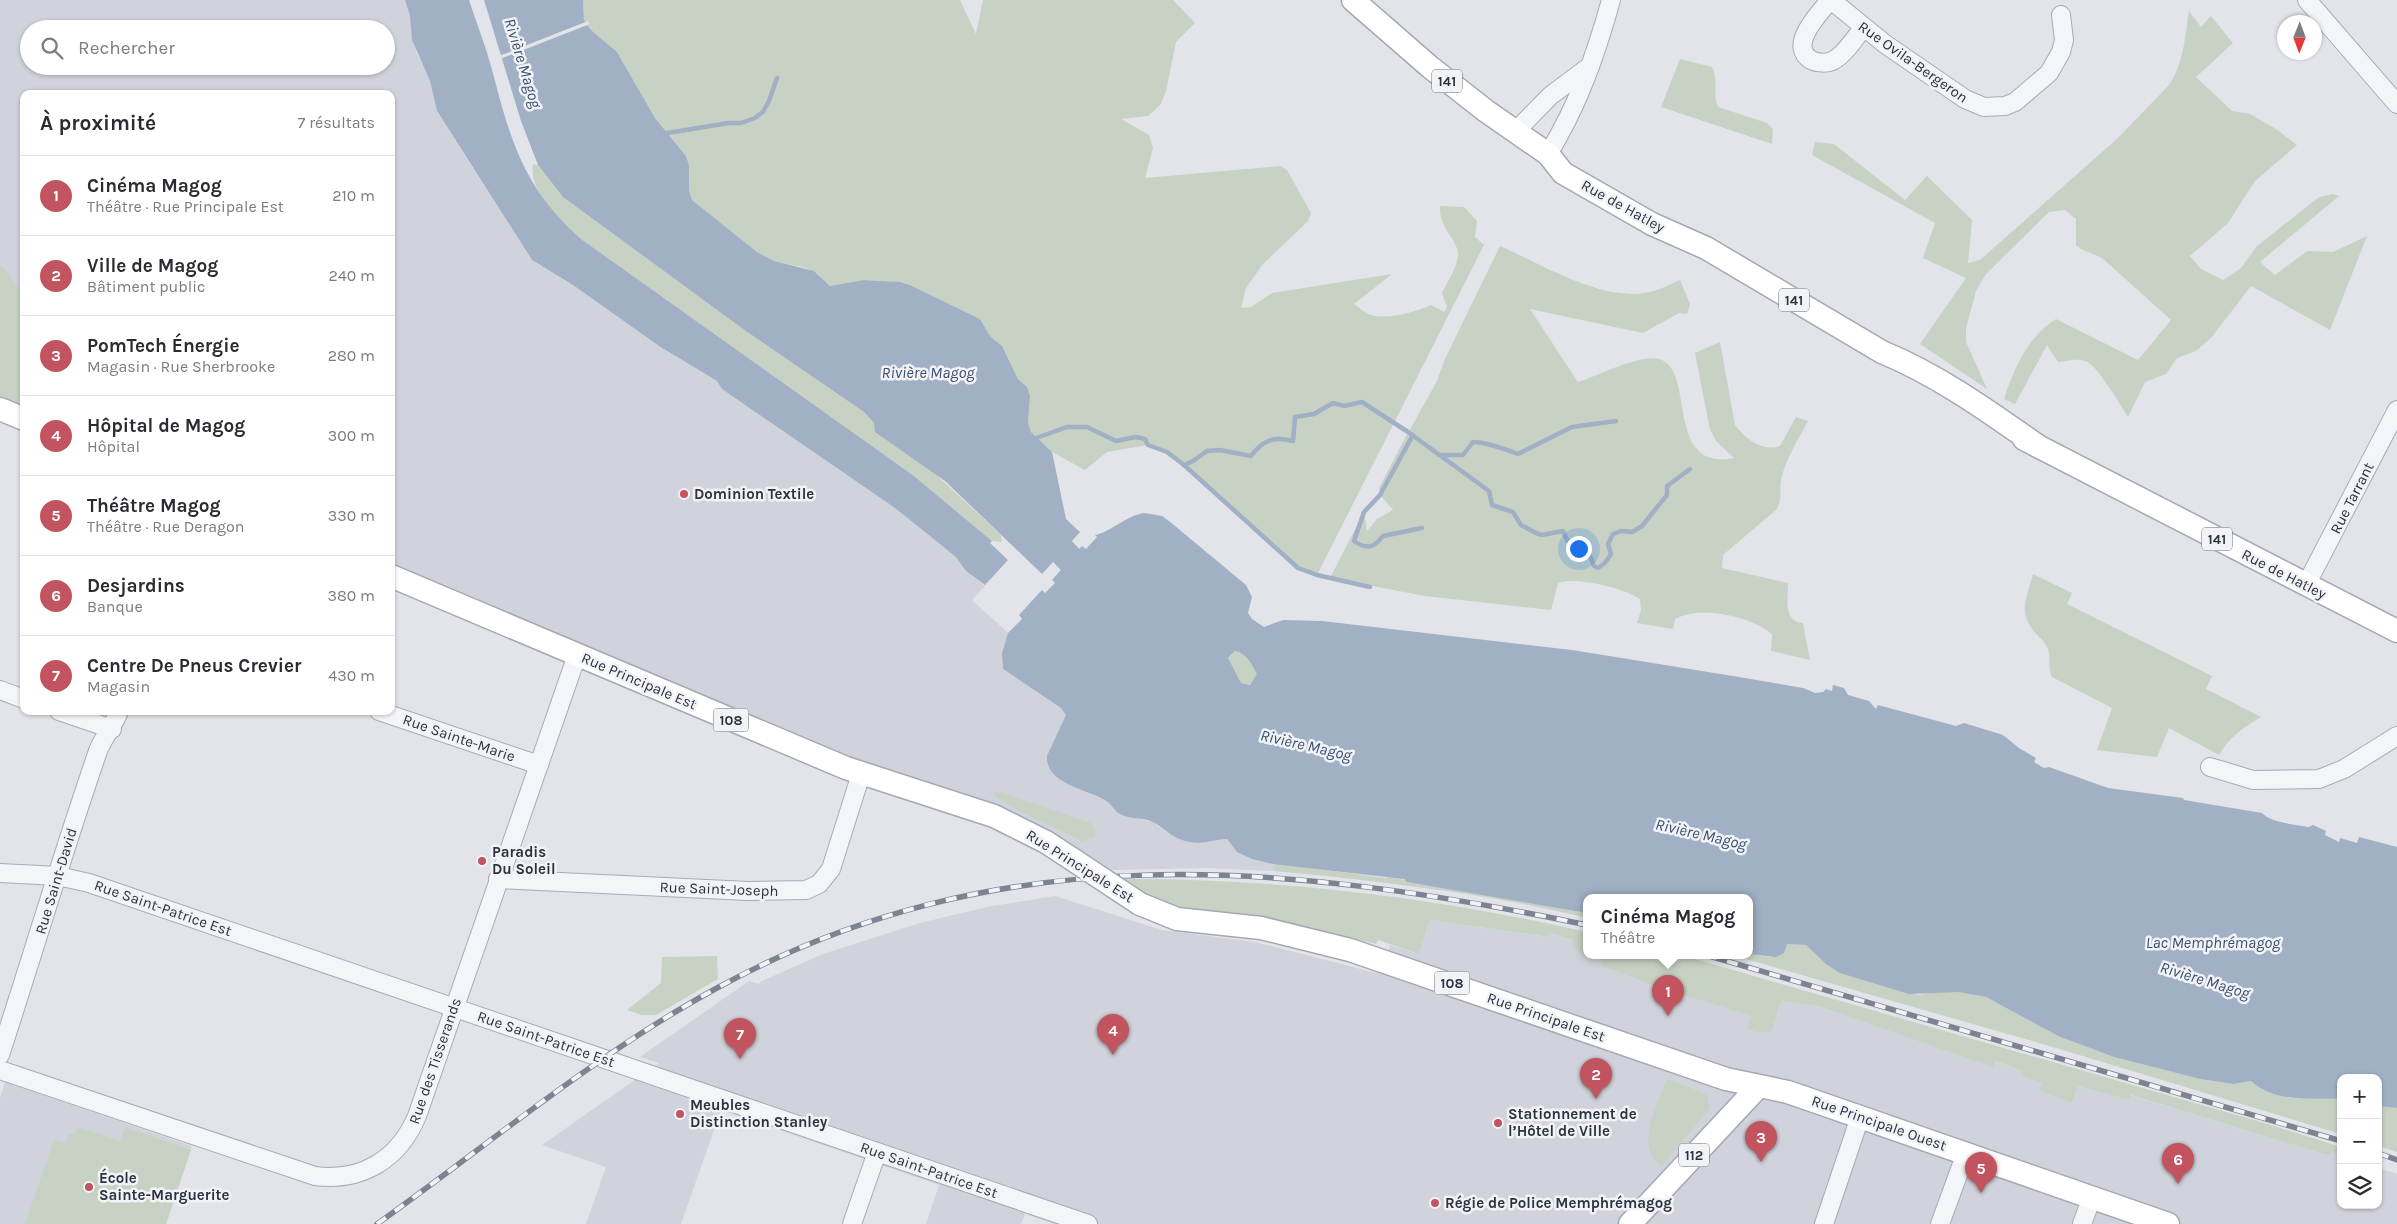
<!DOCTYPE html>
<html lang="fr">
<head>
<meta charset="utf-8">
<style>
  body { margin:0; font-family:Karla,sans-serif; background:#f2f2f3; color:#2b2b33 }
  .controls { position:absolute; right:15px; bottom:15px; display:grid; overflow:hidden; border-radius:10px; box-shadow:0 1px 4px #0004 }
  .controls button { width:45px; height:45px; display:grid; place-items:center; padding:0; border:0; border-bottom:1px solid #e1e1e2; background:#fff; color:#2b2b33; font:25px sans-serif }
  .compass { position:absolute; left:2277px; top:15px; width:45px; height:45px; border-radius:50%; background:#fff; box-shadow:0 1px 4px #0004; rotate:181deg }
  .you { position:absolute; left:1578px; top:548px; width:18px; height:18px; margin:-12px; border:4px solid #fff; border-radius:50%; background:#1a73e8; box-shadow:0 0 0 8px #1a73e833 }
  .badge { display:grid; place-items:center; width:32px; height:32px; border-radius:50%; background:#c1545e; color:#fff; font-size:16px; font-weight:700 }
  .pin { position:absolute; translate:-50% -41px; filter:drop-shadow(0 1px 2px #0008) }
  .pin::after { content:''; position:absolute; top:26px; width:18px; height:15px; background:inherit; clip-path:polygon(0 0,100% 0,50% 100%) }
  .popup { position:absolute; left:1583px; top:894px; width:170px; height:65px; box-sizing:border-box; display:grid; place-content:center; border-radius:10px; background:#fff; filter:drop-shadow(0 1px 4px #0005); font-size:16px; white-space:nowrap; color:#7c7c81 }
  .popup b { font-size:19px; color:#2b2b33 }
  .popup::after { content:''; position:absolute; left:50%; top:100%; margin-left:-10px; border:10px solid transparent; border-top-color:#fff }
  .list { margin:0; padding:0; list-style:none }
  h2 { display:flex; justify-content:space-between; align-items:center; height:65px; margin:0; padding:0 20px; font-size:21px }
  h2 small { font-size:16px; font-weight:400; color:#7c7c81 }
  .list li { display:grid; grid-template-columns:32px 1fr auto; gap:15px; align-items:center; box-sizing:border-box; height:80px; padding:0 20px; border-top:1px solid #e1e1e2 }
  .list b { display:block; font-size:19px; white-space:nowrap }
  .list p { margin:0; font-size:16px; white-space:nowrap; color:#7c7c81 }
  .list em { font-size:16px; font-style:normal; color:#7c7c81 }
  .icon { flex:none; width:28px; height:28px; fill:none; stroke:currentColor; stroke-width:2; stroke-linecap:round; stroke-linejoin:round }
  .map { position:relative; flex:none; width:2397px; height:1224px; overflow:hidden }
  .search { position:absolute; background:#fff; box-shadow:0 1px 4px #0004; left:20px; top:20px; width:375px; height:55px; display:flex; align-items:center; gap:12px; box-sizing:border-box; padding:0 18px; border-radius:28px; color:#7c7c81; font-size:19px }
  .panel { position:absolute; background:#fff; box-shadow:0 1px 4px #0004; left:20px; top:90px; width:375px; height:625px; border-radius:10px }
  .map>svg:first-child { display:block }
  .built { fill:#d0d3db; fill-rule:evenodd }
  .green { fill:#c7d2c4 }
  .water { fill:#a1b0c5; fill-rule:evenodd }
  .pier { fill:#e2e4e9 }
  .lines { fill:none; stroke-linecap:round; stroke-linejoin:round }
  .stream { stroke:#a1b0c5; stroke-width:4.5 }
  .river { stroke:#a1b0c5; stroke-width:28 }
  .minor-casing { stroke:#a8abb3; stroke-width:20 }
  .major-casing { stroke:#a3a8b4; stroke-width:25 }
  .minor { stroke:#f4f5f8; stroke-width:18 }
  .major { stroke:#fff; stroke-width:22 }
  .rail-casing { stroke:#7d8391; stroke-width:5.5 }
  .rail { stroke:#f2f3f7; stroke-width:4; stroke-dasharray:11; stroke-linecap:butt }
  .major-bridge-casing { stroke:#a3a8b4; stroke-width:25; stroke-linecap:butt }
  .major-bridge { stroke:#fff; stroke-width:22 }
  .poi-dot { fill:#c1545e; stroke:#f2f3f7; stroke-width:2 }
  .labels { text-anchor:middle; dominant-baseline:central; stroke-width:5; stroke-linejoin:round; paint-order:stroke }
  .shield { fill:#f2f3f7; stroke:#676c76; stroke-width:1 }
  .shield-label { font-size:14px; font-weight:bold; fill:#2c323f }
  .street-label { font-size:15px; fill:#2c323f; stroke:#f2f3f7 }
  .poi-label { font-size:15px; font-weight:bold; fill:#2c323f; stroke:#f2f3f7; text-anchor:start }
  .water-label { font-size:16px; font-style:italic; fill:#3a4e6f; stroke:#f2f3f7 }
</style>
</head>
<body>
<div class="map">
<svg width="2397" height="1224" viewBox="0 0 2397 1224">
  <rect width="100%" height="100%" fill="#e2e4e9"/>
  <g class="built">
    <path d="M0 0H405L410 16 416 51 430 81 437 112 532 260 573 285 659 346 717 381 722 389 895 508 956 557 966 571 985 586 972 600 1008 633 1002 653 1003 669 1064 710 1066 715 1063 781 1106 801 1119 814 1153 822 1169 834 1227 839 1234 848 1275 863 1274 871 1206 868 1112 870 1064 839 990 802 840 753 391 563V94H24V407L0 396ZM29 29H386V66H29Z"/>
    <path d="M1055 896 1162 930 1255 942 1380 974 1390 945 1419 954 1430 920 1547 937 1549 933 1573 940 1572 944 1593 959 1602 961 1601 966 1655 986 1752 1016 1772 1031 1781 1001 1818 1006 1992 1066 1994 1061 2023 1071 2021 1076 2042 1083 2039 1091 2072 1103 2078 1086 2129 1100 2130 1095 2330 1156 2331 1151 2341 1155V1205H2378V1168L2397 1174V1224H1054L1025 1214 1021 1224H926L939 1185 721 1110 681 1224H586L606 1167 542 1145 659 1063 640 1057 749 981 759 984 760 982 823 954 920 923 987 907Z"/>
    <path d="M5 1082 192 1146 166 1224H0V1098Z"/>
  </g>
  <g class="green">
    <path d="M583 0H960L976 34 983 0H1173L1195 23 1176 42 1166 91 1161 104 1148 116 1121 119 1149 135 1153 148 1145 178 1280 166 1287 170 1311 213 1308 221 1263 264 1246 288 1241 308 1251 307 1272 293 1392 274 1354 304C1359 307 1365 313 1371 315 1388 320 1416 312 1431 305L1444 312 1447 307 1442 293C1447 282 1457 268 1458 256 1460 242 1438 228 1440 206L1464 207 1477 221 1475 237 1484 245 1317 575 1298 568 1167 452 1148 445 1107 452 1085 470 1052 452 1031 432 1028 423 1030 396 1027 387 1018 379 1002 346 990 336 980 319 912 286 888 281 864 280 830 286 817 273 806 268 774 261 757 252 692 200 689 190V176L686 156 655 118 617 52 591 30 584 20Z"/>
    <path d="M2189 11 2201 27 2211 16 2233 43 2196 77 2232 111 2250 114 2276 129 2297 145 2255 181 2228 223 2190 256 2201 269 2223 280 2241 268 2256 247 2319 197 2333 194 2339 196 2260 262 2275 275 2307 251 2333 252 2367 236 2330 330 2251 286 2211 338 2196 351 2177 358 2166 374 2145 382 2128 417C2120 405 2097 364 2085 361 2076 358 2067 361 2058 362L2047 345 2015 404 2004 399C2013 370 2029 335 2056 319L2138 360 2171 320 2102 258 2081 249 2076 245V219L2065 210 2049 212 1986 274 1976 291 1966 328V342L1987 389 1920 344 1966 278 1923 258 1935 223 1812 155 1815 142 1834 144 1905 200 1927 176 1972 220 1968 263 1980 260 2119 137 2169 85C2184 63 2185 36 2189 11Z"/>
    <path d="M1680 59 1712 67C1719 81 1712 94 1718 107L1767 123 1773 129 1772 144 1661 107Z"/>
    <path d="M533 164 538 165 563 197 743 329 864 412 874 423 876 432 931 470 1001 535 1002 542 992 541 914 476 581 239C562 222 528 192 533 164Z"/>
    <path d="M1500 246C1541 264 1599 300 1644 293 1657 292 1668 285 1680 280L1690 304 1687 314 1679 313 1643 333 1530 309 1578 382C1598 376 1639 354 1659 359 1697 369 1663 472 1734 458L1717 442 1710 430 1695 353 1720 342 1735 425C1746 439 1761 452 1780 446L1796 417 1808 421C1799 438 1787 457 1782 476 1778 489 1784 497 1776 510L1723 555 1722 568 1788 583C1788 598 1783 622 1803 623L1810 660 1771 651 1772 634C1751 616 1700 605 1675 619L1673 629 1637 623 1641 610 1640 599C1624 588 1576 576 1558 583L1551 610 1425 596 1330 578 1364 512 1367 531 1377 519 1393 510 1380 495 1379 488 1403 442 1437 381 1444 361Z"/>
    <path d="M0 266 5 269 24 297V407L0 396Z"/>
    <path d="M2033 574 2072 593 2067 604 2212 676 2206 689 2261 717C2243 728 2229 737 2219 755L2169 728 2157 757 2097 750 2112 708 2052 677C2047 667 2052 657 2047 647 2044 640 2036 635 2032 629 2018 610 2028 594 2033 574Z"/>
    <path d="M1235 651C1247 653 1252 664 1258 674L1250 685 1241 683 1228 659Z"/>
    <path d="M1001 792 1093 824 1096 832 1094 837 1082 842C1064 829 1001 807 993 793Z"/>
    <path d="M1275 863 1385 878 1389 877 1587 913V918C1485 893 1379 881 1274 871Z"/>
    <path d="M1125 879C1282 879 1434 897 1587 932V955H1677L1695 959 2261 1122 2341 1147V1155L2331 1152 2330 1156 2131 1095 2129 1100 2078 1086 2072 1103 2039 1091 2042 1083 2021 1076 2023 1071 1995 1061 1993 1067 1818 1006 1781 1001 1772 1031 1760 1033 1747 1029 1751 1016 1655 986 1601 966 1602 961C1589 959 1580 954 1572 944L1573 940 1549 933 1548 937 1430 920 1419 954 1378 940 1376 944 1280 921 1173 906 1152 898Z"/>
    <path d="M1787 944 1806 945 1826 964 1919 995 1935 992H1958L1986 997 2058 1036 2114 1057 2200 1079 2234 1084 2251 1081C2273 1103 2312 1098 2341 1099V1134L2046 1045 1732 955 1749 954 1771 957Z"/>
    <path d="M717 956 718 979 656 1015H642L627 1010 661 983 662 957Z"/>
    <path d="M1667 1079 1707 1094 1710 1108 1662 1166C1633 1146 1658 1105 1667 1079Z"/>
    <path d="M2378 1106 2397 1108V1152L2378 1146Z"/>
    <path d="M78 1127 120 1141 125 1127 191 1150 166 1224H25L54 1140 65 1143 69 1133 75 1135Z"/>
  </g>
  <g class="water">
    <path d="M405 0H469C476 22 485 44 491 66 510 138 522 187 581 239L914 476 992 541 990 543 1008 560 985 585 966 571 956 557 895 508 722 389 717 381 659 346 573 285 532 260 437 111 430 81 412 40 410 16Z"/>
    <path d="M484 0H583L584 20 591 30 617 52 655 118 686 156 689 166V190L692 200 757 252 774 261 814 271 830 286 864 280 900 282 912 286 980 319 990 336 1002 346 1018 379 1027 387 1030 396 1028 423 1031 432 1052 452 1066 519 1080 532 1042 574 945 481 875 432 874 423 864 412 743 329 563 197 538 165 521 121Z"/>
    <path d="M1144 513 1162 516 1169 521 1246 585 1252 597 1248 613 1252 619 1264 627 1283 620 1322 621 1572 650 1739 677 1803 688 1815 693 1823 692 1826 689 1832 691 1833 685 1844 688 1848 695 1869 701 1876 709 1878 705 1956 726 1964 723 2003 735 2019 748 2036 758 2034 762 2044 768 2049 767 2108 788 2183 798 2184 800 2262 813C2269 822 2297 825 2309 827L2313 825 2326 831 2325 835 2339 842 2340 838 2357 843 2359 837 2397 847V1108L2378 1106V1078H2341V1099C2312 1098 2274 1103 2251 1081L2234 1084 2200 1079 2114 1057 2058 1036 1986 997 1958 992 1909 994 1840 973 1826 964 1806 945 1787 944 1784 953 1776 957 1749 954V897H1587V913L1407 882 1404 879 1273 864 1252 859 1237 852 1227 839C1210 840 1200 846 1182 840 1170 836 1164 828 1153 822 1143 817 1131 820 1120 814 1115 812 1112 805 1106 801 1088 789 1045 784 1047 756L1066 715 1061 708 1003 669 1002 653 1008 633 1022 619 1019 615 1042 590 1045 593 1055 583 1052 580 1082 546 1086 549 1097 537 1095 535C1113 531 1125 516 1144 513ZM1235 651C1247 653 1252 665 1257 674L1250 685 1241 683 1228 658Z"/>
  </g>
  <path class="pier" d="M588 21 590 24 500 59 499 56Z"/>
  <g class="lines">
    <g class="stream">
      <path d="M667 133 729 123H741L755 118 763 112 769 101 777 78"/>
      <path d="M1413 435 1380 495 1364 512 1354 541C1367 550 1374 548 1383 536L1422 528"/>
      <path d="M1036 438 1067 427H1087L1116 441 1136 437 1145 439 1148 445 1167 452 1184 465 1298 568 1317 575 1370 587"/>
      <path d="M1439 455H1463L1473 442C1486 442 1505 449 1518 454L1572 427 1616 421"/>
      <path d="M1184 465 1193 461 1207 451 1220 450 1251 456C1263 440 1274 436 1293 441L1295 417 1314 414 1333 403 1344 406 1362 402 1408 432 1489 491 1492 505 1513 512 1521 525 1536 533 1542 535 1563 531 1567 540 1589 553 1594 566 1598 568 1605 563 1611 554 1608 544 1613 534 1621 531 1632 532 1642 526 1667 495V486L1690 469"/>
    </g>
    <path class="river" d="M1037 524 1076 566 1092 588"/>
    <defs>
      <g id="minor">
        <path d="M1830 0C1820 13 1787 45 1811 60 1817 63 1828 64 1834 60 1845 54 1855 38 1863 28"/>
        <path d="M1831 0 1885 44 1965 99 1984 107 2005 106 2015 102 2049 73 2061 52 2064 40 2061 15"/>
        <path d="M2307 0 2397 104"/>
        <path d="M1515 132 1550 96 1590 66"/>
        <path d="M1548 154C1578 106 1596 54 1611 0"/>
        <path d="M2306 585 2397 410"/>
        <path d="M0 690 24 699"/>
        <path d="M59 711 112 729"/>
        <path d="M379 711 539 765"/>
        <path d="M2210 767 2253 780 2319 779 2344 769 2397 736"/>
        <path d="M0 873 58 876 89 883 1088 1224"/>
        <path d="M498 879 748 891 806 890 819 884 831 869 861 774"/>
        <path d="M0 1055C33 954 63 852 98 751 103 737 114 726 119 711"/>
        <path d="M0 1070 315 1176C362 1182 399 1159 417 1116L577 655"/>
        <path d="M852 1224 877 1152"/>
        <path d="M1824 1224 1860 1117"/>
        <path d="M1940 1224 1966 1153"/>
        <path d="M2082 1224 2092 1197"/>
      </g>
      <g id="major">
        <path d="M1353 0 1430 67 1486 111 1548 154 1563 173 1652 224 1706 248 1882 352C1938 375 1988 411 2038 446"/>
        <path d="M0 409 24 419"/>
        <path d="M2024 439 2397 631"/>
        <path d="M391 576 846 768 994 816 1046 842 1072 859"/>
        <path d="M1140 904 1177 919 1261 928 1350 950 1726 1079 1788 1092 2168 1224"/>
        <path d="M1630 1224 1758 1087"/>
      </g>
    </defs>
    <use href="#minor" class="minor-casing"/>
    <use href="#major" class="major-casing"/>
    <use href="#minor" class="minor"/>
    <use href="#major" class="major"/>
    <defs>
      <g id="rail">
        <path d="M1706 955 2341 1141"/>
        <path d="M2378 1153 2397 1160"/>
        <path d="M377 1224C489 1144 596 1054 717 988 998 834 1285 862 1587 925"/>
      </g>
    </defs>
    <use href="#rail" class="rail-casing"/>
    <use href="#rail" class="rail"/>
    <defs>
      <path id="major-bridge" d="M1072 859 1140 904"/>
    </defs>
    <use href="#major-bridge" class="major-bridge-casing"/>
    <use href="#major-bridge" class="major-bridge"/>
  </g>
  <g class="poi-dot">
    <circle cx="684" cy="494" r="5"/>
    <circle cx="482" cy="861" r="5"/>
    <circle cx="680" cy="1114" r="5"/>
    <circle cx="1498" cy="1123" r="5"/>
    <circle cx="89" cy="1187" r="5"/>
    <circle cx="1435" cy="1203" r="5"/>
  </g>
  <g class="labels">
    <g class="shield">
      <rect x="1432" y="69.5" width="30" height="23" rx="4"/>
      <rect x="1779" y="288.5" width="30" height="23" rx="4"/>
      <rect x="2202" y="527.5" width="30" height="23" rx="4"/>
      <rect x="713.5" y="708.5" width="35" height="23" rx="4"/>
      <rect x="1434.5" y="971.5" width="35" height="23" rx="4"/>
      <rect x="1679" y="1143.5" width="30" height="23" rx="4"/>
    </g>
    <g class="shield-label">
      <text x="1447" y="81">141</text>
      <text x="1794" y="300">141</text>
      <text x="2217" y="539">141</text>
      <text x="731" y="720">108</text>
      <text x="1452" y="983">108</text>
      <text x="1694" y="1155">112</text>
    </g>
    <g class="street-label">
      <text transform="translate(1913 62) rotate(35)">Rue Ovila-Bergeron</text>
      <text transform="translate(1623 206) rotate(29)">Rue de Hatley</text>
      <text transform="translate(2352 498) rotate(-63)">Rue Tarrant</text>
      <text transform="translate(2284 574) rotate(27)">Rue de Hatley</text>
      <text transform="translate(639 681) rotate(23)">Rue Principale Est</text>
      <text transform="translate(459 738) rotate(19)">Rue Sainte-Marie</text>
      <text transform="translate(1080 866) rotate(32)">Rue Principale Est</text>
      <text transform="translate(56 881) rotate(-73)">Rue Saint-David</text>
      <text transform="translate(719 889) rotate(2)">Rue Saint-Joseph</text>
      <text transform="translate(163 908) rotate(19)">Rue Saint-Patrice Est</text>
      <text transform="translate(1546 1017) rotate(19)">Rue Principale Est</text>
      <text transform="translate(546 1039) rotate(19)">Rue Saint-Patrice Est</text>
      <text transform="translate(435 1061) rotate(-71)">Rue des Tisserands</text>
      <text transform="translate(1879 1123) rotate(19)">Rue Principale Ouest</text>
      <text transform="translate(929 1170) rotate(19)">Rue Saint-Patrice Est</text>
    </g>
    <g class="poi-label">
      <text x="694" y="494">Dominion Textile</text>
      <text x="492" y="852">Paradis<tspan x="492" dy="17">Du Soleil</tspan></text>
      <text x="690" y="1105">Meubles<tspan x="690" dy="17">Distinction Stanley</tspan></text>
      <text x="1508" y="1114">Stationnement de<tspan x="1508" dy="17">l’Hôtel de Ville</tspan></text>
      <text x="99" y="1178">École<tspan x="99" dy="17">Sainte-Marguerite</tspan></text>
      <text x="1445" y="1203">Régie de Police Memphrémagog</text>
    </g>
    <g class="water-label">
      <text transform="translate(523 63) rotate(73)">Rivière Magog</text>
      <text x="928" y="372">Rivière Magog</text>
      <text transform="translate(1306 745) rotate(13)">Rivière Magog</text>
      <text transform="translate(1701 834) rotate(13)">Rivière Magog</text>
      <text x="2213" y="942">Lac Memphrémagog</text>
      <text transform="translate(2205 980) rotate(17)">Rivière Magog</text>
    </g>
  </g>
</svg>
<div class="controls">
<button>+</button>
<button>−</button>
<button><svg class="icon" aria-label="layers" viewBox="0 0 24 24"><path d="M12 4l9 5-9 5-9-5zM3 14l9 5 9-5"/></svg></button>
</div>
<svg class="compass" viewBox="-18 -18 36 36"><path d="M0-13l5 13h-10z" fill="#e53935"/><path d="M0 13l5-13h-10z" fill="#7c7c81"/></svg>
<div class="you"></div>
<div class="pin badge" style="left:1668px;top:1016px">1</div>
<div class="popup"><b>Cinéma Magog</b>Théâtre</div>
<div class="pin badge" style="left:1596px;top:1099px">2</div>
<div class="pin badge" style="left:1761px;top:1162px">3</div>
<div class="pin badge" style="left:1113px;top:1055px">4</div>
<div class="pin badge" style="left:1981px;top:1193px">5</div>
<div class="pin badge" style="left:2178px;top:1184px">6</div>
<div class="pin badge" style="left:740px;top:1059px">7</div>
<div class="search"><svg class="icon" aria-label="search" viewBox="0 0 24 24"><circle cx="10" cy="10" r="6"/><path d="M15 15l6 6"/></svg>Rechercher</div>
<section class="panel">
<h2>À proximité<small>7 résultats</small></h2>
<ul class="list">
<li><span class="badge">1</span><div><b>Cinéma Magog</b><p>Théâtre · Rue Principale Est</p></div><em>210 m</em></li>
<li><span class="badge">2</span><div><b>Ville de Magog</b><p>Bâtiment public</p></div><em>240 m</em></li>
<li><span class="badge">3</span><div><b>PomTech Énergie</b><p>Magasin · Rue Sherbrooke</p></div><em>280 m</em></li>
<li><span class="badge">4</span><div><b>Hôpital de Magog</b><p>Hôpital</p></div><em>300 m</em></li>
<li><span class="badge">5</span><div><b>Théâtre Magog</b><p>Théâtre · Rue Deragon</p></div><em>330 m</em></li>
<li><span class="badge">6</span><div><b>Desjardins</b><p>Banque</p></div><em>380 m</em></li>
<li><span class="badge">7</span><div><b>Centre De Pneus Crevier</b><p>Magasin</p></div><em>430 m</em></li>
</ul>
</section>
</div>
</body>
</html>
